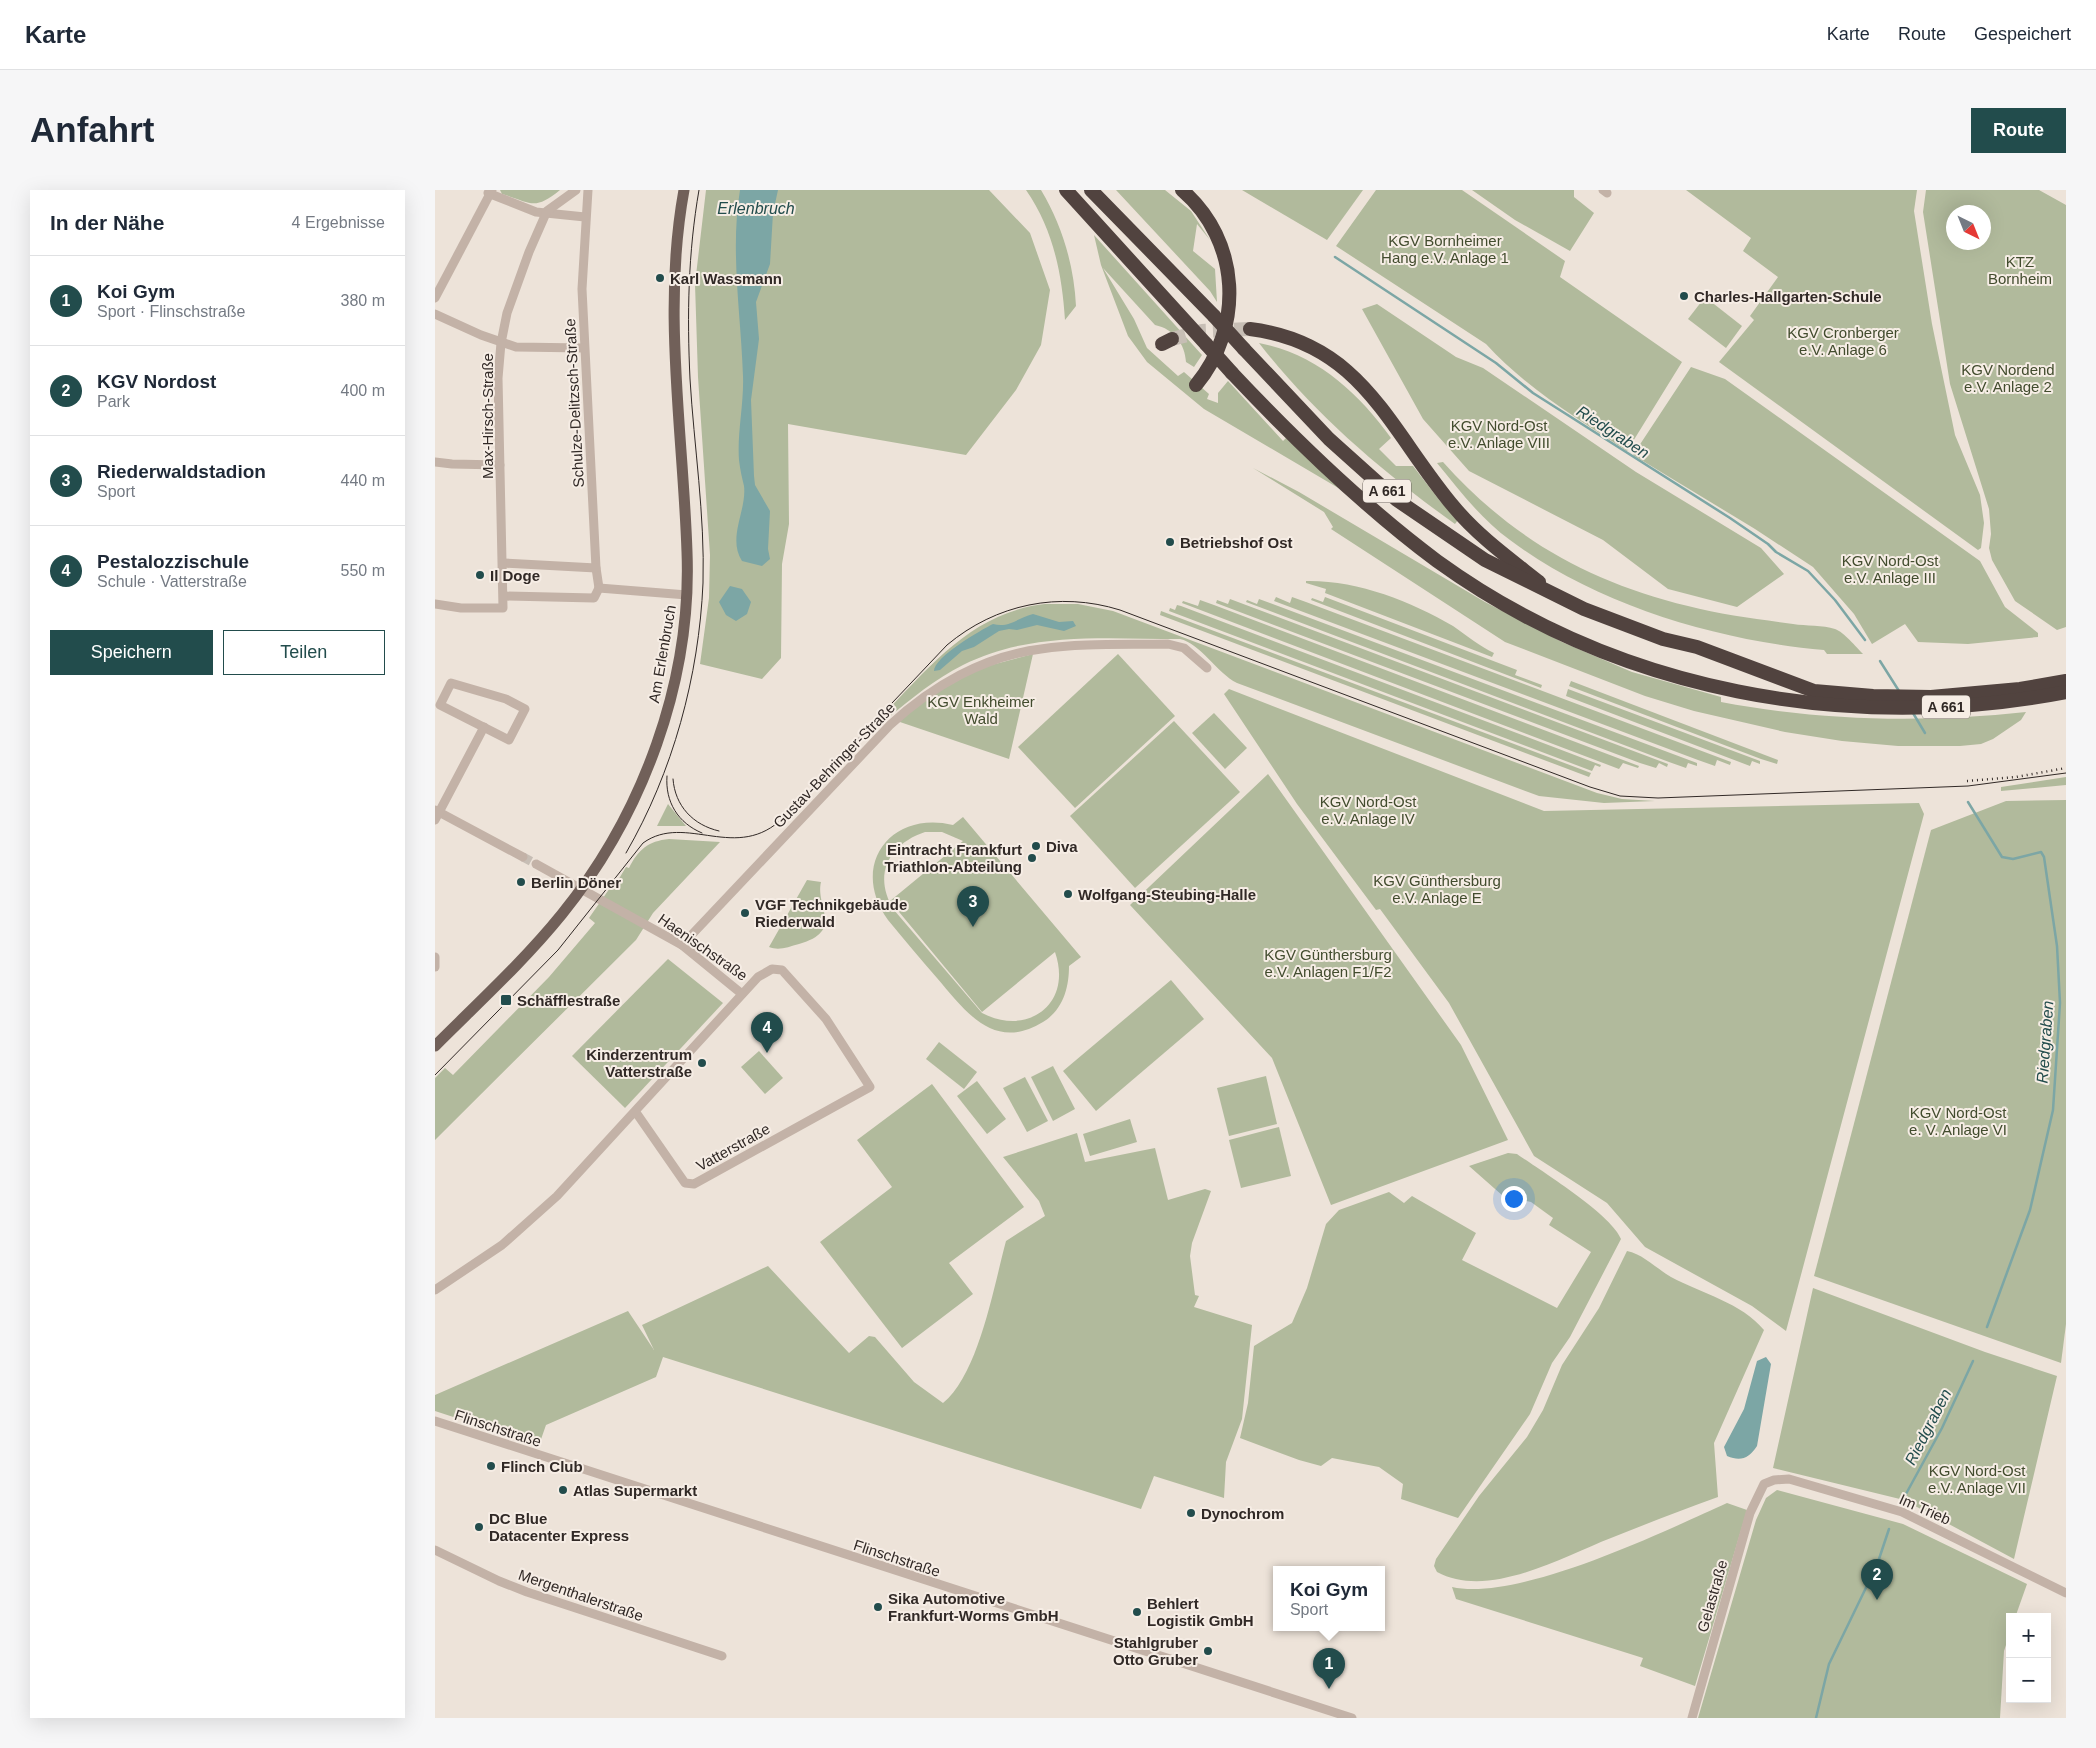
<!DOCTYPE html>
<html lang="de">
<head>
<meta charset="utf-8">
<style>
  body { margin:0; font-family:Helvetica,sans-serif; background:#f6f6f7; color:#1f2937 }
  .controls { position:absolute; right:15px; bottom:15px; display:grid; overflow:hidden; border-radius:0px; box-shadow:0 5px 20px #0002 }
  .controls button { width:45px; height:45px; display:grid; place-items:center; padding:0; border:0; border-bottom:1px solid #e0e1e3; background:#fff; color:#1f2937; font:25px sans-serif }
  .compass { position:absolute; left:1511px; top:15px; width:45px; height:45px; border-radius:50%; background:#fff; box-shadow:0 5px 20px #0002; rotate:137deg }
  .you { position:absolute; left:1078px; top:1008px; width:18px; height:18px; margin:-12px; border:4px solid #fff; border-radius:50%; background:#1a73e8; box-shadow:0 0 0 8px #1a73e833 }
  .badge { display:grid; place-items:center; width:32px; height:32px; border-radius:50%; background:#224c4c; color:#fff; font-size:16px; font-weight:700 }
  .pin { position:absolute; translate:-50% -41px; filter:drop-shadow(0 1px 2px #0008) }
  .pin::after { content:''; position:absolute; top:26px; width:18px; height:15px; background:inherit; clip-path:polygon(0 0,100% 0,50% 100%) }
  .popup { position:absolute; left:838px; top:1376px; width:112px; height:65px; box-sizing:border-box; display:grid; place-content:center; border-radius:0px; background:#fff; filter:drop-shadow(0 1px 4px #0005); font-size:16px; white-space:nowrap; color:#747a83 }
  .popup b { font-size:19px; color:#1f2937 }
  .popup::after { content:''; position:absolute; left:50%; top:100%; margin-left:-10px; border:10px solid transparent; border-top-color:#fff }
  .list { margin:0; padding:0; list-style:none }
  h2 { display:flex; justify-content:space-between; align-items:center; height:65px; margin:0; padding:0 20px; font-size:21px }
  h2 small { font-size:16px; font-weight:400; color:#747a83 }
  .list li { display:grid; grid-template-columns:32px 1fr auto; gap:15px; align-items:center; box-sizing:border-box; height:90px; padding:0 20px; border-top:1px solid #e0e1e3 }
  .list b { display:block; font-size:19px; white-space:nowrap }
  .list p { margin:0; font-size:16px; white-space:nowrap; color:#747a83 }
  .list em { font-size:16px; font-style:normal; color:#747a83 }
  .actions { display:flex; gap:10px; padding:15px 20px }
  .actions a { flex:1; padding:11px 0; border:1px solid #224c4c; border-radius:0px; text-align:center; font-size:18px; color:#224c4c }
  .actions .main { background:#224c4c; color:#fff }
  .map { position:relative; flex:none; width:1631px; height:1528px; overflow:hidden; border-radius:0px }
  header { display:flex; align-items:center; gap:30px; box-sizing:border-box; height:70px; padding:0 25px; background:#fff; border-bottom:1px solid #e0e1e3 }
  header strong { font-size:24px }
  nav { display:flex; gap:28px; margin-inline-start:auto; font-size:18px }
  .intro { display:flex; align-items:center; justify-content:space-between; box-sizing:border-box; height:120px; padding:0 30px }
  h1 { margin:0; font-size:35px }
  .button { padding:12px 22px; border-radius:0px; background:#224c4c; color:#fff; font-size:18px; font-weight:700 }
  main { display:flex; gap:30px; padding:0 30px }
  aside { flex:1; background:#fff; border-radius:0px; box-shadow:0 5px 20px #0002 }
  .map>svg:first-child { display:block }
  .green { fill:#b1ba9c; fill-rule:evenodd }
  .water { fill:#7ca6a5 }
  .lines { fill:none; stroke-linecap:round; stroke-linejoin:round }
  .stream { stroke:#7ca6a5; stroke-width:2.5 }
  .minor-tunnel { stroke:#c7beb5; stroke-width:9; stroke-dasharray:9 4.5; stroke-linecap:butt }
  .highway-tunnel { stroke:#c7beb5; stroke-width:14; stroke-dasharray:14 7; stroke-linecap:butt }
  .minor { stroke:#c3b2a7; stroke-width:9 }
  .major { stroke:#716059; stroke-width:11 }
  .highway { stroke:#51433f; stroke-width:14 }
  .tram { stroke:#312926; stroke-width:1 }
  .rail { stroke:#312926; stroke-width:2.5; stroke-dasharray:1 4; stroke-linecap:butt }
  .highway-bridge { stroke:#51433f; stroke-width:14 }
  .poi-dot { fill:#224c4c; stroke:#f6ede5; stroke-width:2 }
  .labels { text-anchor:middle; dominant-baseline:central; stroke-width:4; stroke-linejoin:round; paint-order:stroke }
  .shield { fill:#f6ede5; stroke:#6c645f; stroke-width:1 }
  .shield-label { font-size:14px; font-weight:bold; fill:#312926 }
  .park-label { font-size:15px; fill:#424c2e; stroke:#f6ede5 }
  .poi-label { font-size:15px; font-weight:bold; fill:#312926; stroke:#f6ede5; text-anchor:start }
  .street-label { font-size:15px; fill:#312926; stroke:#f6ede5 }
  .water-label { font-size:16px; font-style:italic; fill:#224c4c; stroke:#f6ede5 }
</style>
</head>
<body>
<header>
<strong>Karte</strong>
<nav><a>Karte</a><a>Route</a><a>Gespeichert</a></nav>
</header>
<div class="intro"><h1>Anfahrt</h1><a class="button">Route</a></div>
<main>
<aside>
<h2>In der Nähe<small>4 Ergebnisse</small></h2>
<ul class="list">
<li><span class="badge">1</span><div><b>Koi Gym</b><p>Sport · Flinschstraße</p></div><em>380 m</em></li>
<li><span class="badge">2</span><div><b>KGV Nordost</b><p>Park</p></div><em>400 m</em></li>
<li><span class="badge">3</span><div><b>Riederwaldstadion</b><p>Sport</p></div><em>440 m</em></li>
<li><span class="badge">4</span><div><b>Pestalozzischule</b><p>Schule · Vatterstraße</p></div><em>550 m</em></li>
</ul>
<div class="actions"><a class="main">Speichern</a><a>Teilen</a></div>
</aside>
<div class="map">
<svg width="1631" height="1528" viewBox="0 0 1631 1528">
  <rect width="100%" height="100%" fill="#ede3d9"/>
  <g class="green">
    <path d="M65 0H125C99 21 97 13 67 4Z"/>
    <path d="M271 0H554L595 43 615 100 606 155 581 200 531 265 353 234 354 334 347 374 346 468 327 489 265 474 274 408 275 365 263 187 260 94Z"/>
    <path d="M591 0H606C627 35 639 75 641 116L630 130C627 83 618 39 591 0Z"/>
    <path d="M681 0H730L756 21 775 50 762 34 758 61 780 79 782 112 775 101Z"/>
    <path d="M807 0H928L892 50Z"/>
    <path d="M941 0H1027L1130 71 1125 87 1247 172 1192 261C1143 229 1091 198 1051 154L901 56Z"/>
    <path d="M1037 0H1139V7L1159 23 1135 61 1080 30Z"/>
    <path d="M1251 0H1482L1479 21 1497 134 1520 245 1545 305 1549 333 1546 358 1543 360 1284 172 1319 130 1315 126 1343 87 1308 61 1316 48Z"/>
    <path d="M1491 0H1604L1631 15V437L1622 440 1580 411 1557 370 1554 358 1556 344 1554 319 1515 194 1488 22ZM1548 22V52H1518V22Z"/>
    <path d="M659 45 767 165 759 177 751 172C750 154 739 139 720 135L668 78 699 129 712 158 743 186 749 182 774 204 772 209 783 213V203L793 191 848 251 851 248 905 299 769 219 712 172 693 146 666 75Z"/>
    <path d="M1270 107 1307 136 1291 158 1253 129Z"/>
    <path d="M942 114 1021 167 1048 178 1201 282 1326 358 1349 384 1302 417 1233 399 1168 350 1034 281 988 229 927 119Z"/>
    <path d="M824 153C881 164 923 202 956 248L944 259 961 276H978L1005 311 1023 330 1020 334C947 282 878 223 824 153Z"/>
    <path d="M1256 177 1290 189 1545 371 1570 417 1603 443V447L1533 454 1483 452 1470 434 1437 454 1419 424 1378 377 1320 339 1198 265Z"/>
    <path d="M1008 272C1076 348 1154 392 1253 416 1287 425 1323 429 1358 434 1371 436 1388 435 1400 439 1409 442 1421 457 1428 464H1392L1389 460C1283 451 1161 415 1075 350 1046 329 1025 301 1002 273Z"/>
    <path d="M818 278 864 302 1050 412 1127 452 1197 482 1286 507V512C1387 531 1488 533 1591 522L1586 530 1558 549 1546 554 1525 556H1463L1407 551 1350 542 1259 521 1210 506 1070 452 896 339 898 337 889 322Z"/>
    <path d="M871 391C922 390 975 411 1018 436 1031 445 1046 457 1059 463L1057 467 890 403 891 399 871 393Z"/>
    <path d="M841 407 855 413 857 407 871 412 1296 572 1295 575 1282 570 1280 576 1263 570 839 411Z"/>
    <path d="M890 407 1082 480 1080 485 1107 495 1106 498 876 410 877 408 888 412Z"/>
    <path d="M795 409 1233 574 1232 577 1224 573 1221 578 1205 573 781 413 782 410 793 414Z"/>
    <path d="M824 409 1262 573V576L1253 573 1251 578 1234 572 811 412 812 410 822 414Z"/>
    <path d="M765 410 779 415 1204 576 1203 578 1188 573 1184 579 747 413 748 411 763 416Z"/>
    <path d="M610 414H643L678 421 1162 603 1187 609 1220 611 1169 613 1104 606 802 493C782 483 765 453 745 449 672 449 595 441 528 475 500 489 477 508 453 528L449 524C496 475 538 422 610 414Z"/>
    <path d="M742 415 746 416 1166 575 1165 577 1160 575 1157 581 734 421 735 418 740 420Z"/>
    <path d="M726 421 1156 583 1154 587 725 425Z"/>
    <path d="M598 464 574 569 462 531 488 510 545 478Z"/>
    <path d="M683 464 740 526 640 618 583 557Z"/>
    <path d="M1136 491 1343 570 1342 574 1326 569 1134 496Z"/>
    <path d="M794 499 1109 621 1484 613 1489 624 1351 1141 1317 1116 1210 1057 1172 1013 1099 966 1014 813 945 719 941 720 862 614 789 504Z"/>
    <path d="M1133 499 1325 571V574L1317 571 1315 576 1131 506Z"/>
    <path d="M779 523 812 558 790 579 757 543Z"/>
    <path d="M739 531 805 602 700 698 635 626Z"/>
    <path d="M833 584 1026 855 1073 950 896 1015 837 868 695 715Z"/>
    <path d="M1631 587V595L1566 601V597Z"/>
    <path d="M1631 610V1134L1626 1173 1379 1086 1496 640 1571 611Z"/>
    <path d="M233 614 251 636H222Z"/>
    <path d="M528 627 646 767 634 776C634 798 628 820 608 832 559 862 531 822 502 788 485 769 469 749 453 730 414 676 455 620 518 635ZM490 642H507L528 651 455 711 547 822 620 762C638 814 593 847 547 823L459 720C437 685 454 654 490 642Z"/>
    <path d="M234 649 285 652 218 723 201 750 0 950V888L10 878 18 885 114 787 160 733 154 728 177 695 179 697 191 677 194 678C203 660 213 651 234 649Z"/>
    <path d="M372 690 386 692C380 717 410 741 364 754 353 757 344 761 334 757Z"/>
    <path d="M233 769 288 813 190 918 137 866Z"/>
    <path d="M736 790 769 829 661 921 628 881Z"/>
    <path d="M504 852 542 882 529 899 491 869Z"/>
    <path d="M324 861 348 888 330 904 306 877Z"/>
    <path d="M618 876 640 919 618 931 596 887Z"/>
    <path d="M831 886 842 934 794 946 782 898Z"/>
    <path d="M590 887 613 931 592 942 568 898Z"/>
    <path d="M542 891 571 929 552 944 522 906Z"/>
    <path d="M497 894 589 1017 514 1073 538 1104 467 1158 385 1052 457 997 422 950Z"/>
    <path d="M695 929 702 952 655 966 648 944Z"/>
    <path d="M844 937 856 986 806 998 794 950Z"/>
    <path d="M642 943 650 972 720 958 733 1010 770 999 776 1001 757 1053 755 1066 760 1105 764 1106 759 1117 817 1135 807 1229 791 1272 789 1308 719 1286 706 1319 228 1167 221 1187 111 1235 104 1255 0 1221V1205L193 1121 219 1160 207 1135 333 1076 414 1163 434 1146 440 1147 479 1192 508 1213C544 1184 559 1095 571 1051L610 1026 604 1011 568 967Z"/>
    <path d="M1073 963 1082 964C1106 981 1176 1024 1186 1049L1135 1147 1117 1173 1095 1224 1023 1328 966 1309 968 1294 944 1277 897 1268 886 1276 864 1270 805 1248 813 1213 819 1156 857 1133 872 1098 891 1034 904 1020 954 1002 969 1013 977 1006 1041 1043 1027 1070 1122 1118 1156 1062 1114 1035 1118 1028 1096 1012 1068 1006 1034 976Z"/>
    <path d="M1192 1061C1208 1064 1222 1079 1236 1087 1266 1103 1307 1113 1329 1140L1279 1253 1283 1307C1247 1320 1211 1334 1176 1348 1127 1367 1054 1410 1002 1382L999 1376 1001 1369 1044 1306 1092 1247 1108 1220 1127 1175 1164 1118Z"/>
    <path d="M1378 1098 1550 1162 1622 1186 1579 1369 1469 1310 1338 1278Z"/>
    <path d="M1342 1300 1468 1334 1592 1394 1581 1425 1585 1427H1575V1443L1569 1461 1565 1528H1263L1321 1330 1331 1308Z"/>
    <path d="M1292 1313 1312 1320 1260 1496 1205 1476 1208 1468 1021 1409 1017 1397C1083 1412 1228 1342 1292 1313Z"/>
  </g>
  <g class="water">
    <path d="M305 0H343L338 23 335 74 321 112 324 149 316 210 319 286 320 295 335 321 333 359 335 369 327 376 307 371C292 348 312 320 309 296 307 288 305 279 304 270 302 243 309 214 308 186 306 125 295 61 305 0Z"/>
    <path d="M295 396 307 399 316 412 312 424 301 431 291 425 284 412Z"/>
    <path d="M598 424 624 432 638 431 641 436 629 441 602 435 582 440 574 439 564 441 539 457 527 461 505 480 499 481C499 467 546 440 558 434 575 438 582 428 598 424Z"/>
    <path d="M1331 1167 1336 1174 1322 1256C1314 1268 1306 1272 1292 1266L1289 1257 1309 1219 1322 1171Z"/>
  </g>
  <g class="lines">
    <g class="stream">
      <path d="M900 67 1061 173 1098 203 1295 328 1333 354 1341 362 1373 381 1400 410 1430 450"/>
      <path d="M1445 471 1464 501"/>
      <path d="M1478 523 1490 543"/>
      <path d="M1533 612 1567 667 1578 669 1606 662 1609 667 1622 756 1625 813 1618 920 1595 1020 1552 1137"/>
      <path d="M1466 1313 1507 1238 1538 1171"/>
      <path d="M1381 1528 1394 1474 1442 1375 1454 1339"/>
    </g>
    <path class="minor-tunnel" d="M88 667 101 674"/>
    <path class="highway-tunnel" d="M737 149 767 141 815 139"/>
    <g class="minor">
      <path d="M153 0 147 99 161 378 164 398"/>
      <path d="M1168 0 1172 3"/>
      <path d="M53 3 101 22 150 27"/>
      <path d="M0 108 57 0"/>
      <path d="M0 124 46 145 81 157 149 158"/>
      <path d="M0 272 17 274 65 275"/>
      <path d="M68 373 161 378"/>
      <path d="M164 398 252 405"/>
      <path d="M69 406 159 408 164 398"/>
      <path d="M0 414 26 418H68L63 188 66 153 72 123 94 62 112 21 141 0"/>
      <path d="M16 493 71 509 90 519 74 550 5 515Z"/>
      <path d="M0 620 88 667"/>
      <path d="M0 630 49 537"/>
      <path d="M101 674 247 755 307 804"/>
      <path d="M247 755 455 535C497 496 549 466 606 459 648 453 691 455 733 454L749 458 772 478"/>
      <path d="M0 767V777"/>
      <path d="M0 1100 67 1055 122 1006 323 787 337 779 347 780 391 829 435 897 259 994 250 993 200 921"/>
      <path d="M0 1231 917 1528"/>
      <path d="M0 1360 64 1391 92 1402 287 1466"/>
      <path d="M1257 1528 1315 1323 1329 1294 1339 1290 1354 1289 1467 1322 1631 1403"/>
    </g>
    <path class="major" d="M0 856C43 813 89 771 127 724 208 624 257 491 252 362 248 241 227 120 249 0"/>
    <g class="highway">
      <path d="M631 0 771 154"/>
      <path d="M656 0 779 126"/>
      <path d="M747 0C806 51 809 137 761 195"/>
      <path d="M815 139C928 153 954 240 1019 317 1043 346 1075 369 1104 392"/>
      <path d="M727 154 737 149"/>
      <path d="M809 159 894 249 962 310 1050 370 1149 419 1228 449 1262 457 1379 501 1438 506 1496 507 1585 499 1631 491"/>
      <path d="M797 183C861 251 927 315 1002 371 1183 502 1413 544 1631 502"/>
    </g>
    <g class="tram">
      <path d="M232 586C230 612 243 633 267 643"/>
      <path d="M238 589C240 616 258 635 284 641"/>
      <path d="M191 663C238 582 264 486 268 393 270 325 259 256 255 189 252 125 253 63 264 0"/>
      <path d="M0 885 123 760 208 653C251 622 302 674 349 627L512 455C561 414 624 401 685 420L1155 597 1185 606 1223 608 1533 596 1631 583"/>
    </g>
    <path class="rail" d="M1532 591 1581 587 1631 578"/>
    <g class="highway-bridge">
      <path d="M779 126 809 159"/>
      <path d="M771 154 797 183"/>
    </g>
  </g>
  <g class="poi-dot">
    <circle cx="225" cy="88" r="5"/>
    <circle cx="1249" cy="106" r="5"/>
    <circle cx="735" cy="352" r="5"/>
    <circle cx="45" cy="385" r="5"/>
    <circle cx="601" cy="656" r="5"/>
    <circle cx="597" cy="668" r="5"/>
    <circle cx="86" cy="692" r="5"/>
    <circle cx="633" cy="704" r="5"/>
    <circle cx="310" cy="723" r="5"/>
    <rect x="65" y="804" width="12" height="12" rx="2.5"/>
    <circle cx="267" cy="873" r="5"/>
    <circle cx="56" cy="1276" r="5"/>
    <circle cx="128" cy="1300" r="5"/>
    <circle cx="756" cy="1323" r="5"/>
    <circle cx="44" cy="1337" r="5"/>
    <circle cx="443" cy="1417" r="5"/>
    <circle cx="702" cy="1422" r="5"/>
    <circle cx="773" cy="1461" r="5"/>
  </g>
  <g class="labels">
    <g class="shield">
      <rect x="928" y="289.5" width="48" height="23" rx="4"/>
      <rect x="1487" y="505.5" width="48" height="23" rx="4"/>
    </g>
    <g class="shield-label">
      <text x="952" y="301">A 661</text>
      <text x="1511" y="517">A 661</text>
    </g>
    <g class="park-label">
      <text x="1010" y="50">KGV Bornheimer<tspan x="1010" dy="17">Hang e.V. Anlage 1</tspan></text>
      <text x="1585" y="71">KTZ<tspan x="1585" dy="17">Bornheim</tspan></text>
      <text x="1408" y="142">KGV Cronberger<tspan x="1408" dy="17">e.V. Anlage 6</tspan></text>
      <text x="1573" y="179">KGV Nordend<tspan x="1573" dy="17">e.V. Anlage 2</tspan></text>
      <text x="1064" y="235">KGV Nord-Ost<tspan x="1064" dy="17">e.V. Anlage VIII</tspan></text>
      <text x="1455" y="370">KGV Nord-Ost<tspan x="1455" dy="17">e.V. Anlage III</tspan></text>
      <text x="546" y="511">KGV Enkheimer<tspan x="546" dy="17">Wald</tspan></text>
      <text x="933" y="611">KGV Nord-Ost<tspan x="933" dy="17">e.V. Anlage IV</tspan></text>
      <text x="1002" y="690">KGV Günthersburg<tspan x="1002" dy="17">e.V. Anlage E</tspan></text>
      <text x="893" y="764">KGV Günthersburg<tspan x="893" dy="17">e.V. Anlagen F1/F2</tspan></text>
      <text x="1523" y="922">KGV Nord-Ost<tspan x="1523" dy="17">e. V. Anlage VI</tspan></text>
      <text x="1542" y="1280">KGV Nord-Ost<tspan x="1542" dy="17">e.V. Anlage VII</tspan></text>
    </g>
    <g class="poi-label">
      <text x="235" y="88">Karl Wassmann</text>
      <text x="1259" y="106">Charles-Hallgarten-Schule</text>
      <text x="745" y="352">Betriebshof Ost</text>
      <text x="55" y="385">Il Doge</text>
      <text x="611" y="656">Diva</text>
      <text x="587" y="659" text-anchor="end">Eintracht Frankfurt<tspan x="587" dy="17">Triathlon-Abteilung</tspan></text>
      <text x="96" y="692">Berlin Döner</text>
      <text x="643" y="704">Wolfgang-Steubing-Halle</text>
      <text x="320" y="714">VGF Technikgebäude<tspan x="320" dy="17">Riederwald</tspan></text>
      <text x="82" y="810">Schäfflestraße</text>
      <text x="257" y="864" text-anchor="end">Kinderzentrum<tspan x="257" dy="17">Vatterstraße</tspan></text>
      <text x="66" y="1276">Flinch Club</text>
      <text x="138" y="1300">Atlas Supermarkt</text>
      <text x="766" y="1323">Dynochrom</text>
      <text x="54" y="1328">DC Blue<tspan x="54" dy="17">Datacenter Express</tspan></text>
      <text x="453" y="1408">Sika Automotive<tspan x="453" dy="17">Frankfurt-Worms GmbH</tspan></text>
      <text x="712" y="1413">Behlert<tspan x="712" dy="17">Logistik GmbH</tspan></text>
      <text x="763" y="1452" text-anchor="end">Stahlgruber<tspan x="763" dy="17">Otto Gruber</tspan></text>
    </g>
    <g class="street-label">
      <text transform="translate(139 213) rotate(-93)">Schulze-Delitzsch-Straße</text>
      <text transform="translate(52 226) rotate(-90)">Max-Hirsch-Straße</text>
      <text transform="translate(227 464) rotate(-80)">Am Erlenbruch</text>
      <text transform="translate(399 575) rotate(-46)">Gustav-Behringer-Straße</text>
      <text transform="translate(268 757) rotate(35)">Haenischstraße</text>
      <text transform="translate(298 957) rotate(-29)">Vatterstraße</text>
      <text transform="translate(63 1238) rotate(18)">Flinschstraße</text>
      <text transform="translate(1490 1319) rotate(24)">Im Trieb</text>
      <text transform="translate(462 1368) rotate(18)">Flinschstraße</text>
      <text transform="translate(146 1405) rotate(19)">Mergenthalerstraße</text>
      <text transform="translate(1277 1406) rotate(-74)">Gelastraße</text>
    </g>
    <g class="water-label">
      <text x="321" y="18">Erlenbruch</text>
      <text transform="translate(1178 242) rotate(33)">Riedgraben</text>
      <text transform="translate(1610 852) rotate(-86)">Riedgraben</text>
      <text transform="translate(1493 1237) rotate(-63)">Riedgraben</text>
    </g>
  </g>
</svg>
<div class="controls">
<button>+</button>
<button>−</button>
</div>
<svg class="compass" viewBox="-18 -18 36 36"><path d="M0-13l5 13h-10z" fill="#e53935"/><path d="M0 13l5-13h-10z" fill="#747a83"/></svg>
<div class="you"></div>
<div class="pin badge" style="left:894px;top:1499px">1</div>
<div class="popup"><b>Koi Gym</b>Sport</div>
<div class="pin badge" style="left:1442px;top:1410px">2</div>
<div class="pin badge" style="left:538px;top:737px">3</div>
<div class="pin badge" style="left:332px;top:863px">4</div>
</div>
</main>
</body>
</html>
